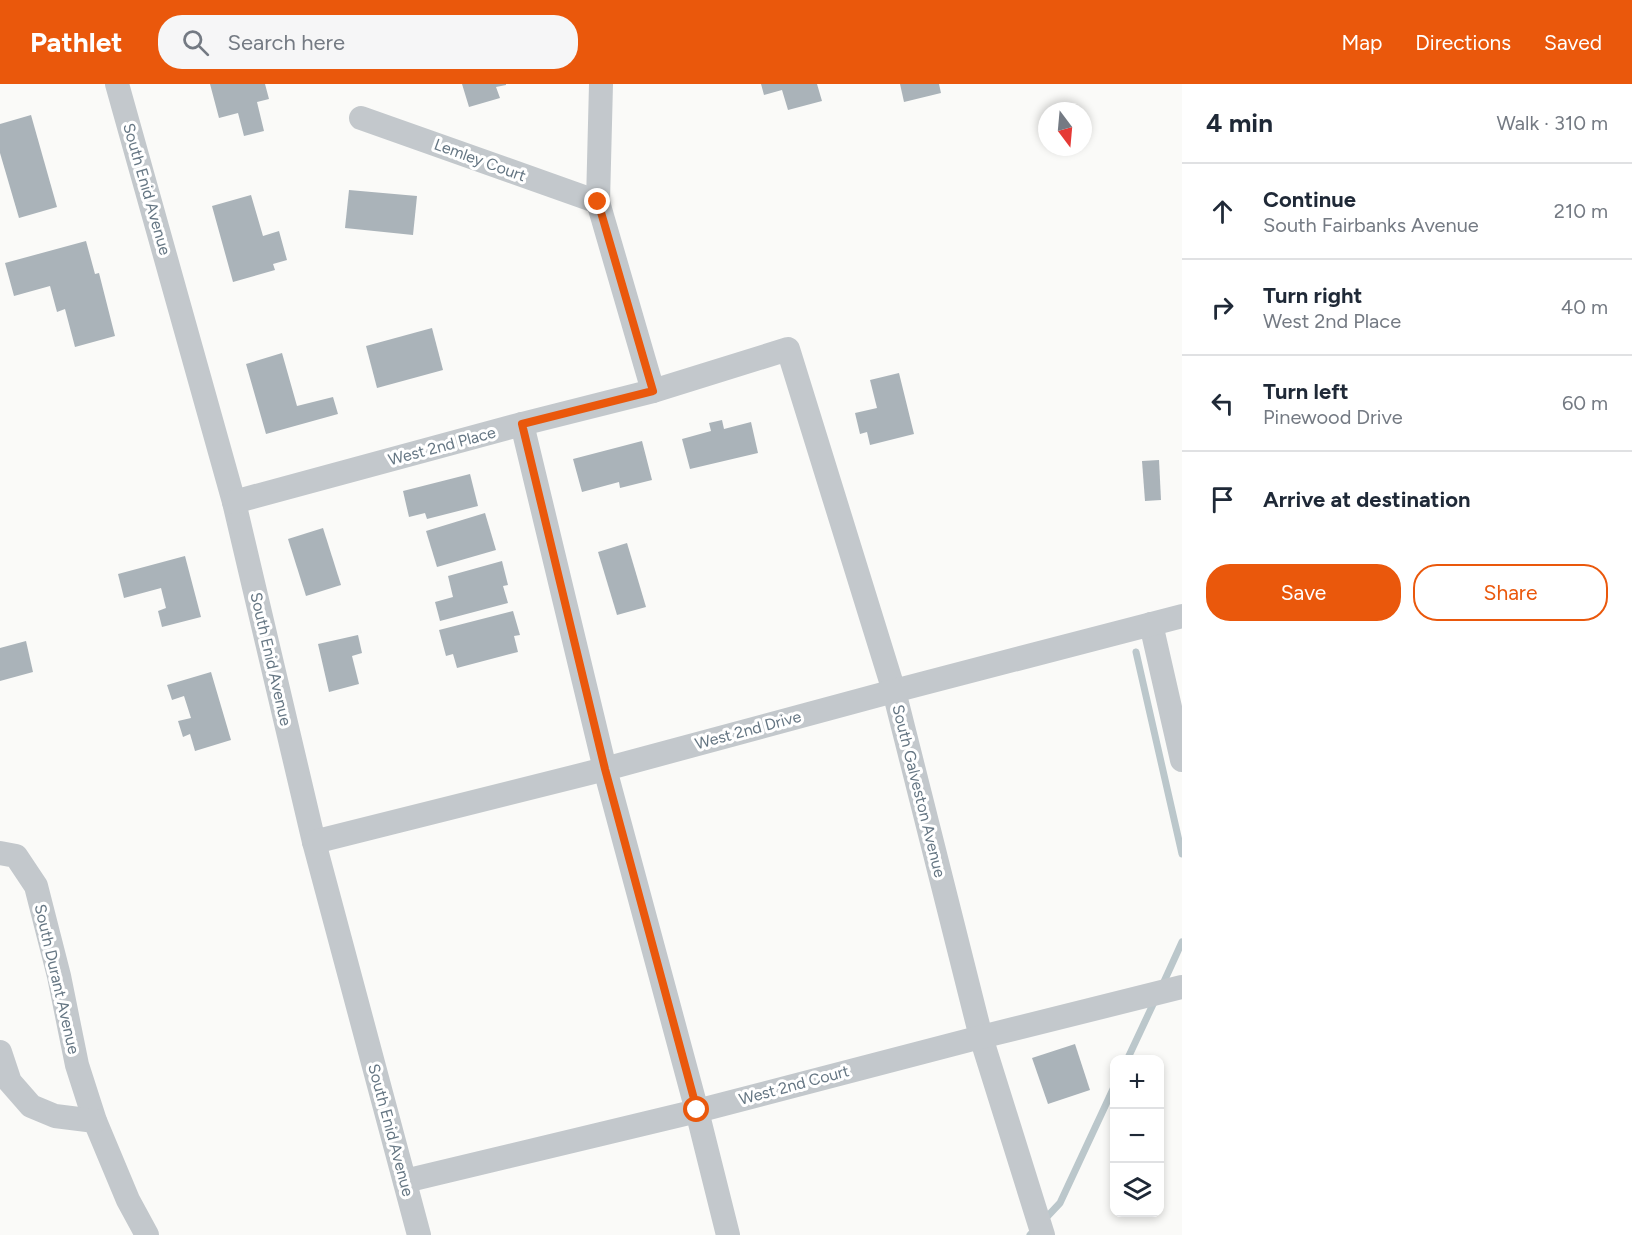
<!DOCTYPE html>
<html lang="en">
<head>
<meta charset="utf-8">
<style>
  body { margin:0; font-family:Figtree,sans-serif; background:#f6f6f7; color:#1f2937 }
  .controls { position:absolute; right:18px; bottom:18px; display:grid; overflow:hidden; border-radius:12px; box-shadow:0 3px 9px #0003 }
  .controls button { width:54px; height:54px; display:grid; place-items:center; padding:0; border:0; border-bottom:2px solid #e0e1e3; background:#fff; color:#1f2937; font:30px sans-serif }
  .compass { position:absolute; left:1038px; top:18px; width:54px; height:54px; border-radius:50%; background:#fff; box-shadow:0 3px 9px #0003; rotate:164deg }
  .stop { position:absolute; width:18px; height:18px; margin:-14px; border:4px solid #ea580c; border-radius:50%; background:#fff }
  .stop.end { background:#ea580c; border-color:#fff; box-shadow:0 2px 6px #0008 }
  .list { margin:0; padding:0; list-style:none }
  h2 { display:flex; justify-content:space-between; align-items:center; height:78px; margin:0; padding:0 24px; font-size:26px }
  h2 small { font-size:20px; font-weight:400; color:#747a83 }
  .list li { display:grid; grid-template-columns:39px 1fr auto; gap:18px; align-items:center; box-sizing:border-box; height:96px; padding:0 24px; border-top:2px solid #e0e1e3 }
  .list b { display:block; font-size:22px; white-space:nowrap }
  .list p { margin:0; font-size:20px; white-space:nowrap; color:#747a83 }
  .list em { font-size:20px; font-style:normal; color:#747a83 }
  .actions { display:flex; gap:12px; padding:18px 24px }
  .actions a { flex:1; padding:14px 0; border:2px solid #ea580c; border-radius:24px; text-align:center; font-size:21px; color:#ea580c }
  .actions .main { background:#ea580c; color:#fff }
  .icon { flex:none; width:33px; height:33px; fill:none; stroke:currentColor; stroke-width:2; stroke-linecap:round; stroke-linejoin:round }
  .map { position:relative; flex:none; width:1182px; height:1151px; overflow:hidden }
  header { display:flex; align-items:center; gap:36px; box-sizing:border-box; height:84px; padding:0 30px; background:#ea580c; color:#fff }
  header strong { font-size:28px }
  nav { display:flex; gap:33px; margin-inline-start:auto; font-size:21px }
  .search { width:420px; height:54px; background:#f6f6f7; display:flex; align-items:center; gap:15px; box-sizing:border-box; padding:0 21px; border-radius:24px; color:#747a83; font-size:22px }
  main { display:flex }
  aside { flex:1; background:#fff }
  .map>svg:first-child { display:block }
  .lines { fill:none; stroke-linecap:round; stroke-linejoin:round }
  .stream { stroke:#bbc7cb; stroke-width:7 }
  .building { fill:#aab3b9 }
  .street { stroke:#c3c8cc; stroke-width:24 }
  .route { stroke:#ea580c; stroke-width:8 }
  .labels { text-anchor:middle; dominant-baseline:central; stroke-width:6; stroke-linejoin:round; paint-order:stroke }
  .street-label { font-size:16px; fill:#657683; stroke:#fff }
</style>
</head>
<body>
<header>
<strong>Pathlet</strong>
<div class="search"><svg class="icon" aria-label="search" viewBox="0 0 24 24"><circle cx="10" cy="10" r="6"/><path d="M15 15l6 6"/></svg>Search here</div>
<nav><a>Map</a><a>Directions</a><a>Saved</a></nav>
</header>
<main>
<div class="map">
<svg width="1182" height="1151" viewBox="0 0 1182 1151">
  <rect width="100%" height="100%" fill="#fafaf8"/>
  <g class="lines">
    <g class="stream">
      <path d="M1136 568 1182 770"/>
      <path d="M1162 902 1182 858"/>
      <path d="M1127 976 1156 914"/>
      <path d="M1030 1151 1060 1119 1114 1003"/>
    </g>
  </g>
  <g class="building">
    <path d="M210 0H265L269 15 257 18 264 47 244 52 238 29 219 34Z"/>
    <path d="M462 0H506V1L496 3 500 14 469 23Z"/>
    <path d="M761 0H817L822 17 788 26 782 6 764 11Z"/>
    <path d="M900 0H939L941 9 904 18Z"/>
    <path d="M31 31 57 123 19 134 0 69V40Z"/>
    <path d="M349 106 417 112 413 151 345 144Z"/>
    <path d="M251 111 263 152 279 147 287 176 273 180 275 186 233 198 212 122Z"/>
    <path d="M86 157 95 190 99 189 115 252 75 263 65 225 57 228 50 202 14 212 5 179Z"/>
    <path d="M432 244 443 286 377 304 366 262Z"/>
    <path d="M282 269 297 322 333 313 338 330 266 350 246 280Z"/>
    <path d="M899 289 914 350 870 361 867 348 860 350 855 329 877 324 870 296Z"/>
    <path d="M722 336 724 345 751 338 758 369 690 385 682 355 711 347 709 339Z"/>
    <path d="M642 357 652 396 620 404 619 398 582 408 573 375Z"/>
    <path d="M1159 376 1161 416 1145 417 1142 377Z"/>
    <path d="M470 390 478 422 427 435 425 429 409 433 403 407Z"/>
    <path d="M485 429 496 466 437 483 426 447Z"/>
    <path d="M323 444 341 501 306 512 288 455Z"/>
    <path d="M627 459 646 523 617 531 598 468Z"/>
    <path d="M185 472 201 533 162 543 158 527 166 524 161 504 124 514 118 490Z"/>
    <path d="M502 477 508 501 503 502 508 519 440 537 435 518 453 513 448 492Z"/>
    <path d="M513 527 520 551 514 552 518 568 457 584 453 570 446 572 439 546Z"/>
    <path d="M358 551 362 569 352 572 359 600 329 608 318 560Z"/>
    <path d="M26 557 33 588 0 597V564Z"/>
    <path d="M211 588 231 656 195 667 190 650 183 653 178 637 191 634 184 612 172 616 167 601Z"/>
    <path d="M1075 960 1090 1006 1048 1020 1032 974Z"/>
  </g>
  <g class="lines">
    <g class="street">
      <path d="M117 0 234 418 314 758 419 1151"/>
      <path d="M601 0 598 118 653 307"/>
      <path d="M361 34 598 118"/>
      <path d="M522 340 605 685 697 1027 728 1151"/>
      <path d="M234 418 522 340 653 307 788 265 894 607 981 953 1043 1151"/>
      <path d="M1151 540 1182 676"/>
      <path d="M314 758 605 685 894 607 1182 532"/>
      <path d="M0 769 16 772 36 802 59 892 77 981 95 1037 128 1116 147 1151"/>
      <path d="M0 968 10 998 31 1022 55 1032 95 1037"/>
      <path d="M405 1097 697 1027 981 953 1182 903"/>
    </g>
  </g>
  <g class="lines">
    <path class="route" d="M598 118 653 307 522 340 605 685 697 1026"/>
  </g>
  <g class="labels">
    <g class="street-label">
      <text transform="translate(480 76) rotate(20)">Lemley Court</text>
      <text transform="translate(147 105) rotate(74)">South Enid Avenue</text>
      <text transform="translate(442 362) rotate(-15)">West 2nd Place</text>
      <text transform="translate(271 575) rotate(77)">South Enid Avenue</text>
      <text transform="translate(748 646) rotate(-15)">West 2nd Drive</text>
      <text transform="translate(919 707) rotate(76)">South Galveston Avenue</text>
      <text transform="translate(57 895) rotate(77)">South Durant Avenue</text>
      <text transform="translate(794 1001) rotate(-15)">West 2nd Court</text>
      <text transform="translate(391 1046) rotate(75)">South Enid Avenue</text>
    </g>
  </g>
</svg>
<div class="controls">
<button>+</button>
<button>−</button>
<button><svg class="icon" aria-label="layers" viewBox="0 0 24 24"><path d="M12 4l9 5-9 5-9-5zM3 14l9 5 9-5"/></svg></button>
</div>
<svg class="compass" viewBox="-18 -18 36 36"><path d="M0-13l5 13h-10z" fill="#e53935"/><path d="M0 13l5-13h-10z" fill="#747a83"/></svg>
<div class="stop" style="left:697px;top:1026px"></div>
<div class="stop end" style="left:598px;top:118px"></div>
</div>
<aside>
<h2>4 min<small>Walk · 310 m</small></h2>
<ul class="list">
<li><svg class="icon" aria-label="ahead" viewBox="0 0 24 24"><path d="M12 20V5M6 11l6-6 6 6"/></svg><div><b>Continue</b><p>South Fairbanks Avenue</p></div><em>210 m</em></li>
<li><svg class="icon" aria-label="right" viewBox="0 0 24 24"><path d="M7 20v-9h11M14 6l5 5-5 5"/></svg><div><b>Turn right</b><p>West 2nd Place</p></div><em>40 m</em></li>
<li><svg class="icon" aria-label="left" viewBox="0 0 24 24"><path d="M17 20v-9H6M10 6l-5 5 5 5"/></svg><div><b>Turn left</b><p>Pinewood Drive</p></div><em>60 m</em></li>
<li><svg class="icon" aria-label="arrive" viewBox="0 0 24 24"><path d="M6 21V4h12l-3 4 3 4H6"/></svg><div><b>Arrive at destination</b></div></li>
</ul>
<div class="actions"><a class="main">Save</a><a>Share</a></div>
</aside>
</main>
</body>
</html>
